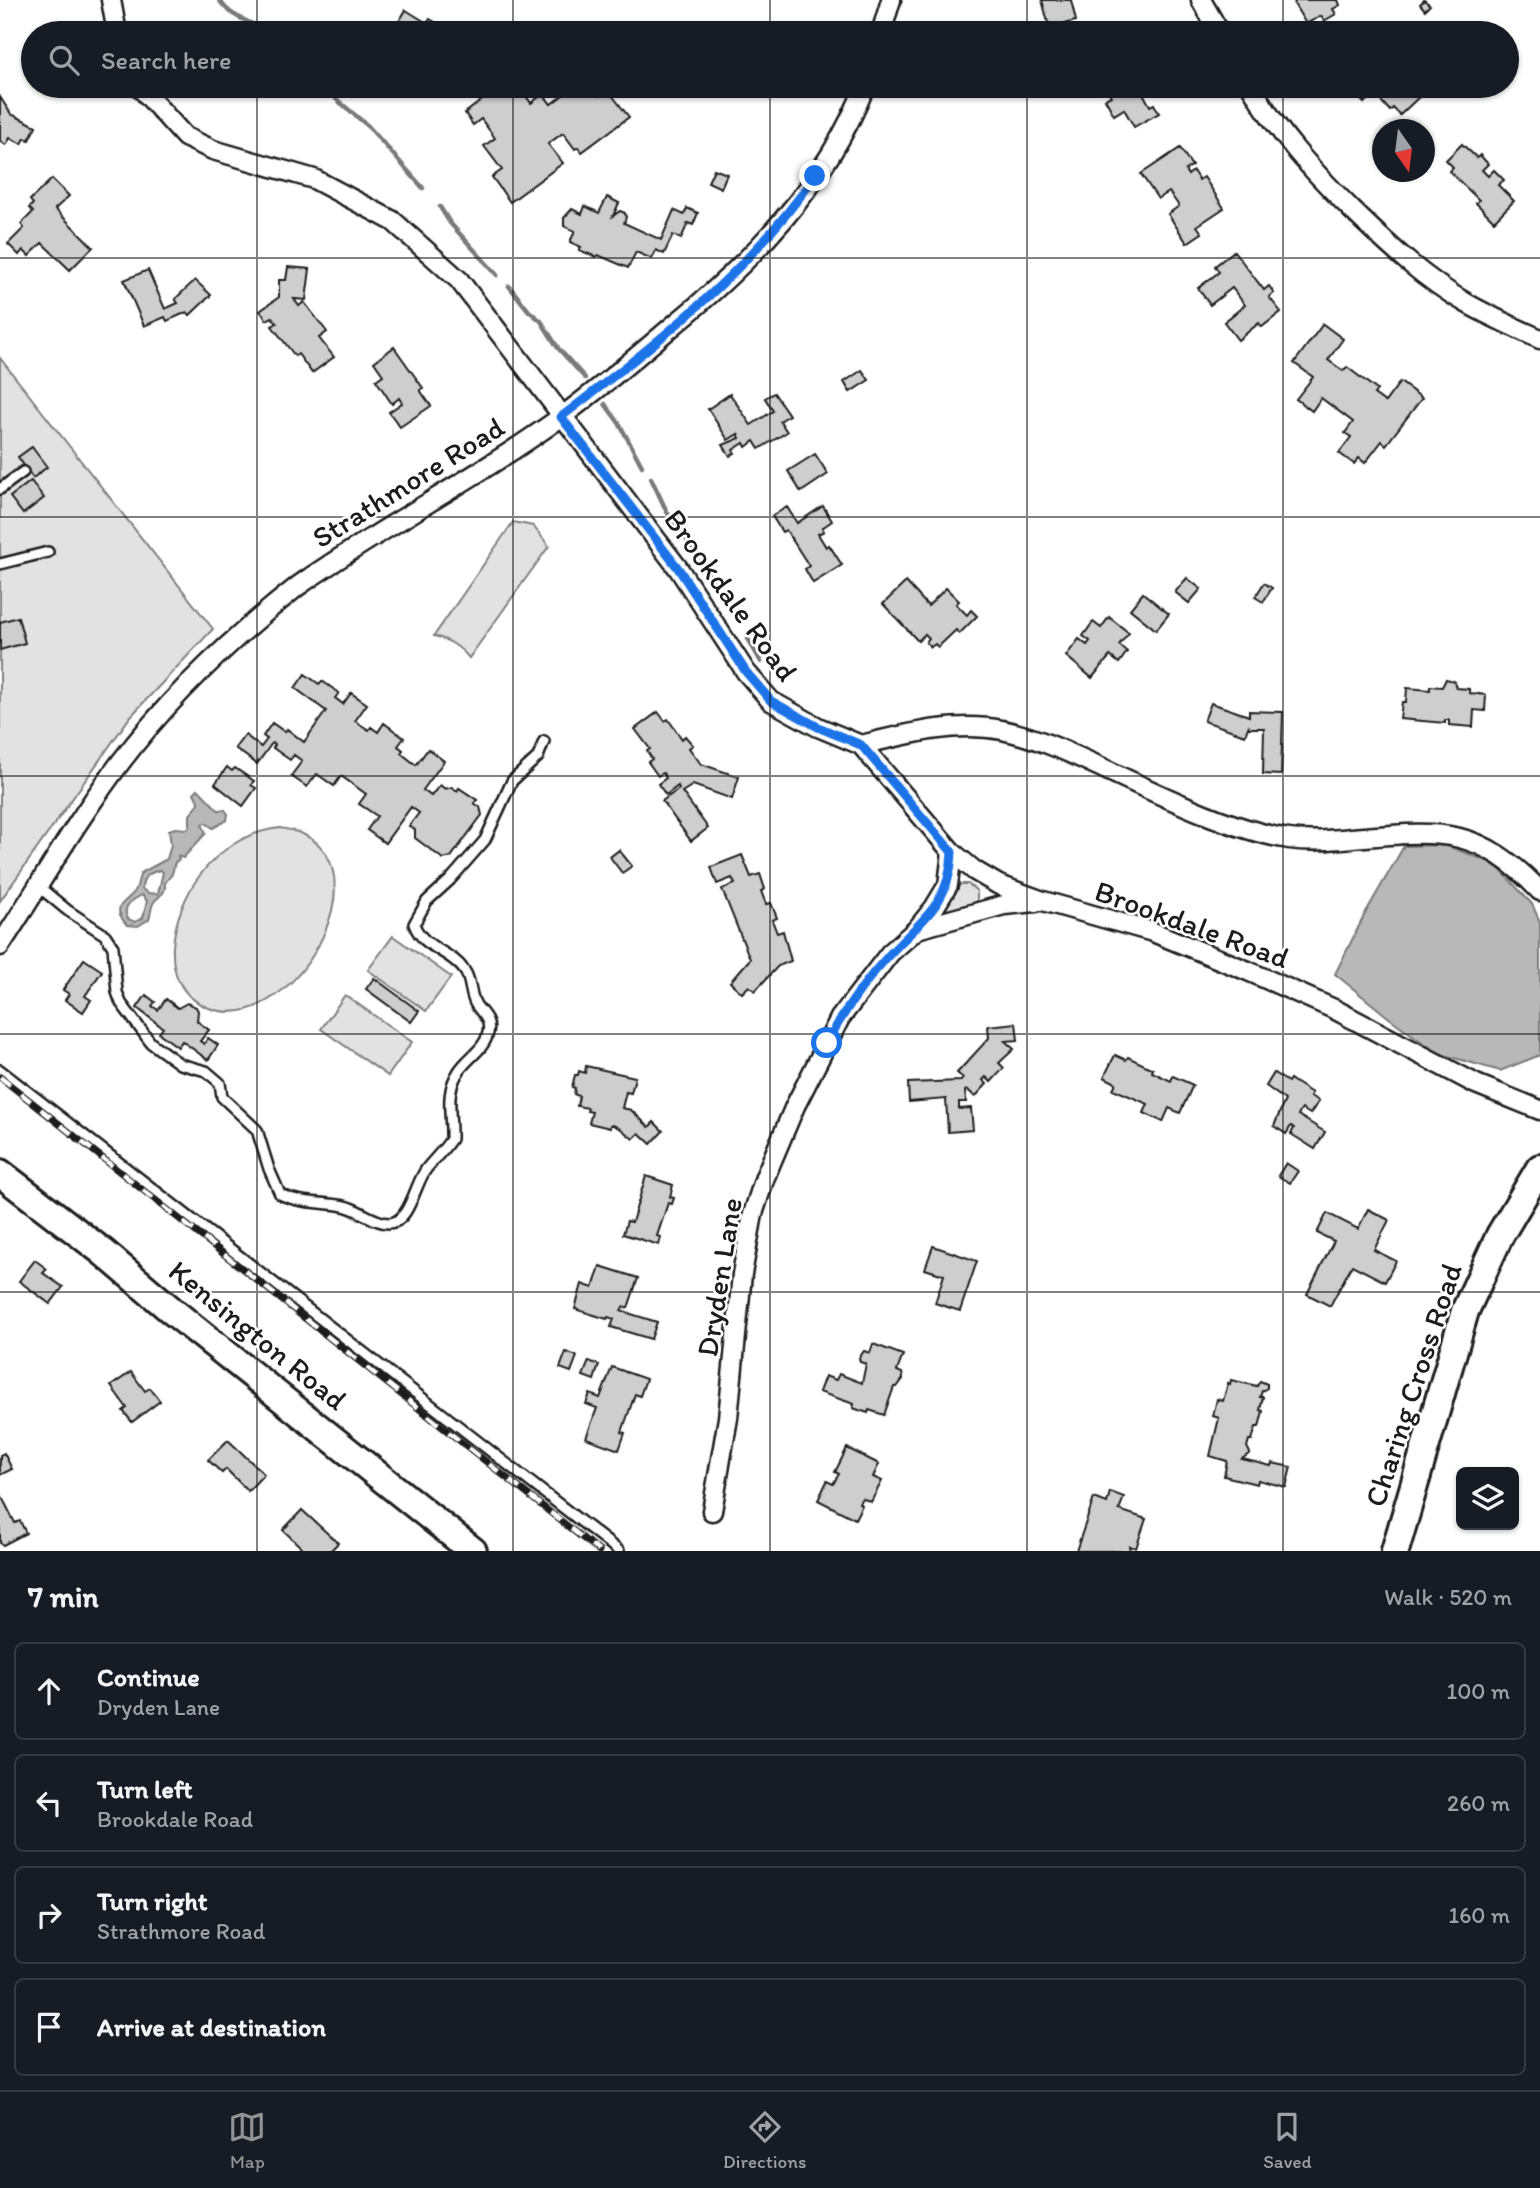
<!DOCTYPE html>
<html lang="en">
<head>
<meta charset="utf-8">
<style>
  body { margin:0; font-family:Itim,sans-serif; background:#20242c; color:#f1f3f6 }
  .controls { position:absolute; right:21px; bottom:21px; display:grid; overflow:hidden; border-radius:10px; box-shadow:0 2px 5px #0004 }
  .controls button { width:63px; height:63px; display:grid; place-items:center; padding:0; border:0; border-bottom:2px solid #363941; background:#171b24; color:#f1f3f6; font:35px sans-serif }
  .compass { position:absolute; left:1372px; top:119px; width:63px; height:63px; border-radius:50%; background:#171b24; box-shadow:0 2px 5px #0004; rotate:166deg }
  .stop { position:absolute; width:21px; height:21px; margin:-16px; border:5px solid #1a73e8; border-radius:50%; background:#fff }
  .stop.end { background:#1a73e8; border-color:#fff; box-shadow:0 2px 7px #0008 }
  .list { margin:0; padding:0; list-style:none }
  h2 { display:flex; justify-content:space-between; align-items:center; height:91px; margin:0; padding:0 28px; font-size:30px }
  h2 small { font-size:23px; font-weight:400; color:#9ea1a6 }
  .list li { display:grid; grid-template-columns:46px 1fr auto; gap:21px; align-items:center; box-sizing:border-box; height:98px; margin:0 14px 14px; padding:0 14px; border:2px solid #363941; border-radius:10px }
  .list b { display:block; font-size:26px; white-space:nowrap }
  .list p { margin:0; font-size:23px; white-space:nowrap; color:#9ea1a6 }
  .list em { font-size:23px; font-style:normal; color:#9ea1a6 }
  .icon { flex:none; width:38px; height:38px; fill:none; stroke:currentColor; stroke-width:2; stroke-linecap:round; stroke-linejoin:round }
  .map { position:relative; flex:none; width:1540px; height:1551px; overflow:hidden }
  .search { position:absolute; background:#171b24; box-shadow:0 2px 5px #0004; left:21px; right:21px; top:21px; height:77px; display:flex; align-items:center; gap:18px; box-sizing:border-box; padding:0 24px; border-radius:38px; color:#9ea1a6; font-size:26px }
  .sheet { height:539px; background:#171b24 }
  nav { display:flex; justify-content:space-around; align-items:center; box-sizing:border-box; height:98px; border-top:2px solid #363941; background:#171b24; font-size:19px; color:#9ea1a6 }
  nav a { display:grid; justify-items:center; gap:4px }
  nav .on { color:#919294 }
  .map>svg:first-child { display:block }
  .green { fill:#e2e2e2; stroke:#7f7f7f; stroke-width:2 }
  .water { fill:#b8b8b8; stroke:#7a7a7a; stroke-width:2; fill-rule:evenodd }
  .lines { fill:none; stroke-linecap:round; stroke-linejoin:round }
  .stream { stroke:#7a7a7a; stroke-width:4.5 }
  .building { fill:#cecece; stroke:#1c1c1c; stroke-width:2 }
  .lane-casing { stroke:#1c1c1c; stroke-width:14 }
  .street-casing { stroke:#1c1c1c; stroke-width:23 }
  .secondary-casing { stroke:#1c1c1c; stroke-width:32 }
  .lane { stroke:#fff; stroke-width:9 }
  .street { stroke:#fff; stroke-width:18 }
  .secondary { stroke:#fff; stroke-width:26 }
  .rail-casing { stroke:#1c1c1c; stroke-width:7 }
  .rail { stroke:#fff; stroke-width:4.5; stroke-dasharray:13; stroke-linecap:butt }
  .route { stroke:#1a73e8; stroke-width:9 }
  .grid { fill:none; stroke:#1c1c1c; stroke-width:2; stroke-opacity:0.55 }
  .labels { text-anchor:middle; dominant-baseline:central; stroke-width:5; stroke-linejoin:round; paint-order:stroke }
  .street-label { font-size:30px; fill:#1c1c1c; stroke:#fff }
</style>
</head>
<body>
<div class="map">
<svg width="1540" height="1551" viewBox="0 0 1540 1551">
  <rect width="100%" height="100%" fill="#fff"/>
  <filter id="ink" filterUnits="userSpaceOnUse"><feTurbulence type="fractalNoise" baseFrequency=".0143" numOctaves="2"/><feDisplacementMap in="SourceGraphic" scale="14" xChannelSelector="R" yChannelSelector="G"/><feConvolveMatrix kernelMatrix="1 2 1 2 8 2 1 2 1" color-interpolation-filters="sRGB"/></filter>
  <g filter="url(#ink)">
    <g class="green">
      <path d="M0 358 213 629 130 717 0 901Z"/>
      <path d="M513 522 533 526 549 546 469 658C459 646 449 640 434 636Z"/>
      <path d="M280 828C400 844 298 1041 209 1008 153 987 172 912 200 875 219 850 248 831 280 828Z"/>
      <path d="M961 884H968L977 891V902L940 915 939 911 956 888Z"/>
      <path d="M393 936 451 977 426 1011 368 970Z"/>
      <path d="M345 995 412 1042 388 1076 321 1029Z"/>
    </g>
    <g class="water">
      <path d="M198 789 218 810H225L228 814 227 820 213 828 206 823 202 824 206 833 183 858 178 856 179 860 175 862 172 874 165 883C166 895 160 894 154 902 151 906 151 914 149 919L138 926 127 925C110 905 124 905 135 891 138 886 138 879 141 873L167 859 171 845 169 830 175 828 187 829 190 826V815L199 803 194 793ZM160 870 163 872 158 894 148 893 142 889C142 877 148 873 160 870ZM142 895 147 901 143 918 135 922 128 919C121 907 131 900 142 895Z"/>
      <path d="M1445 845 1495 864 1532 904 1540 922V1055L1500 1071 1437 1053 1388 1017 1335 974 1366 912 1404 846Z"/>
    </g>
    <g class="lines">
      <g class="stream">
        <path d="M219 0C236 23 248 17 266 33"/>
        <path d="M319 86 325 91"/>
        <path d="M336 99 368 126 423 188"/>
        <path d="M440 207 450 223 497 275"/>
        <path d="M509 286 529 311 541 321 558 348 585 378"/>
        <path d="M605 404 619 423 642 466"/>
        <path d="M651 478 667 512 694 550"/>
        <path d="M700 562 739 622"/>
        <path d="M748 639 761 662"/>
      </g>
    </g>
    <g class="building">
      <path d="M1042 0H1071L1076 21 1063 24 1066 33H1043L1042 28 1049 26Z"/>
      <path d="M1296 0H1338L1340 5 1333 9 1336 14 1324 21 1321 16 1306 24 1294 4Z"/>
      <path d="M1424 0 1430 5 1425 10 1420 4Z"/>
      <path d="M406 10 427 23 430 19 448 30 446 33H392Z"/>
      <path d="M490 86H519L531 103 543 94 551 104 575 86H591L599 96 608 90 629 117 582 152 578 147 575 149 563 133 548 144 563 163 510 202 492 177 502 170 484 146 495 138 481 119 473 125 465 113 494 91Z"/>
      <path d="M1106 86H1139L1150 106 1154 104 1159 113 1134 127 1124 109 1114 115 1105 99 1111 96Z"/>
      <path d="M1348 86H1409L1419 97 1400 115 1393 108 1390 111 1374 93 1364 103Z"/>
      <path d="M0 97 11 114 36 126 29 140 25 138 22 144 10 138 6 145 0 141Z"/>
      <path d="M1462 144 1477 158 1480 155 1488 164 1482 170 1488 176 1494 170 1504 180 1498 185 1514 201 1494 221 1476 203 1479 200 1449 171 1453 167 1446 160Z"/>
      <path d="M1180 148 1192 166 1185 170 1188 175 1193 171 1199 180 1204 177 1224 208 1197 226 1202 233 1187 243 1168 214 1179 206 1169 192 1158 199 1141 174Z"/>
      <path d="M714 169 727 174 721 188 708 182Z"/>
      <path d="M52 179 69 196 55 209 93 247 70 270 42 243 29 256 23 250 19 255 8 244 24 228 21 224 33 212 29 208 33 204 30 200Z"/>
      <path d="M607 197 619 203 613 216 620 211 625 213 626 217 624 223 661 240 674 210 684 215 687 208 698 213 693 225 688 223 681 239 673 235 664 254 656 250 652 259 636 252 628 268 598 255 596 257 579 250 581 247 570 242 575 231 564 226V218L572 209 582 214 585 206 599 213Z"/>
      <path d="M1234 251 1264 290 1269 286 1274 293 1269 297 1281 312 1262 327 1259 323 1238 340 1224 322 1245 305 1232 288 1210 305 1198 288 1219 272 1215 266Z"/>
      <path d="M288 267 310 269 306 300 294 299 299 306 304 302 327 332 319 338 334 357 312 373 298 354 295 356 272 326 277 323 272 317 267 320 260 311 279 297V280H286Z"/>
      <path d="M148 270 165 309 178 303 175 299 195 280 211 295 190 315 187 312 167 321 165 317 144 326 124 280Z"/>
      <path d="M1323 324 1343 339 1328 360 1343 371 1347 367 1377 390 1374 394 1385 402 1400 382 1422 398 1386 445 1382 441 1365 463 1359 458 1354 464 1339 453 1351 437 1345 433 1353 422 1321 398 1312 411 1296 399 1313 377 1294 363Z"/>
      <path d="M394 347 423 388 420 390 431 406 400 427 389 412 402 403 399 398 392 404 376 380 383 375 374 362Z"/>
      <path d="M862 370 869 380 850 392 844 382Z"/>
      <path d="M774 393 789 415 780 421 787 432 759 449 754 441 746 447 744 443 733 450 735 453 730 456 723 445 740 438 738 434 728 440 708 409 730 394 751 425 773 411 765 398Z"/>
      <path d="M32 447 47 467 33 478 18 457Z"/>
      <path d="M815 454 828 474 801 492 788 471Z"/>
      <path d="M31 481 44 498 23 514 10 497Z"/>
      <path d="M823 506 832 521 822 528 824 531 818 534 826 547 829 545 842 565 813 583 805 569 809 566 786 530 782 532 772 516 787 507 797 523Z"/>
      <path d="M1187 578 1201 589 1189 603 1175 592Z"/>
      <path d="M906 582 928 606 946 588 959 601 956 604 967 615 971 610 977 616 959 634 956 630 938 647 935 644 931 647 926 642 929 638 925 634 918 641 883 604Z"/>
      <path d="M1264 583 1272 588 1263 602 1255 597Z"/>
      <path d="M1143 593 1169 614 1156 630 1130 609Z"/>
      <path d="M18 617 25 643 0 650V622Z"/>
      <path d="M1109 617 1129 633 1119 645 1127 652 1119 663 1110 656 1092 678 1066 656 1079 639 1087 645 1090 641 1083 636 1093 622 1101 628Z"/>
      <path d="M305 674 319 684 322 681 339 693 335 698 343 704 351 693 367 704 355 721 369 730 371 727 378 732 384 723 404 738 398 746 403 750 401 753 416 765 428 749 444 761 423 790 431 796 440 785 445 789 452 787 457 791 459 788 477 800 474 803 480 807 482 815 451 857 443 859 415 838V830L409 826 419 813 411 807 385 843 367 830 377 816 359 804 366 794 341 776 334 786 317 774 307 787 291 776 302 761 294 755 290 760 273 748 275 745 272 743 257 764 235 748 245 735 261 747 267 739 263 736 272 723 285 732 287 729 304 742 326 711 295 688Z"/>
      <path d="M1446 679 1454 681 1456 688 1469 689V693L1486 695 1485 711 1474 710 1473 727 1449 725V720H1445V723L1400 719 1402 702H1406L1407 688 1430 690V686L1442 687Z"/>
      <path d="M1211 703 1249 716V711L1283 712 1281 775 1263 774 1264 728H1248L1249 725 1245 735 1204 721Z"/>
      <path d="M658 712 665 721 668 719 682 739 685 736 693 745 689 748 701 764 739 777 732 799 693 785 682 792 708 828 691 841 662 801 679 789 678 786 666 795 658 784 666 778 663 773 658 776 648 762 652 759 647 751 650 749 635 729Z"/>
      <path d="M227 767 232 771 235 768 254 781 251 785 256 788 243 806 215 784Z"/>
      <path d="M619 850 632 866 622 873 610 857Z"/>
      <path d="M742 855 751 877 760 874 765 889 761 891 766 904 771 903 777 918 772 920 777 933 783 931 791 961 778 966 755 991 749 986 742 993 730 982 750 959 722 889 735 884 732 878 717 884 711 867Z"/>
      <path d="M84 959 102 971 85 996 91 1000 83 1012 65 1000 69 994 63 990Z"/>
      <path d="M374 978 419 1011 411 1022 366 989Z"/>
      <path d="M146 995 155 1002 152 1006 158 1010 166 999 178 1008 187 1003 196 1007 198 1011 197 1021 209 1030 200 1041 204 1044 208 1038 218 1045 208 1060 182 1041 178 1047 159 1033 163 1028 137 1008Z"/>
      <path d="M1016 1023 1018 1040 1005 1041 1014 1049 999 1063 1004 1068 991 1082 986 1077 983 1080 987 1084 975 1097 968 1090 965 1091 966 1102H959V1109L971 1108 973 1130 948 1132 946 1099 909 1102 908 1083 961 1081 963 1078 957 1073 989 1038 988 1026Z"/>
      <path d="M1115 1055 1126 1060 1128 1057 1153 1069 1152 1072 1171 1081 1173 1076 1193 1085 1180 1113 1169 1108 1163 1122 1144 1113 1148 1104 1113 1089 1116 1083 1104 1077Z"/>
      <path d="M586 1066 635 1077 631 1093 626 1092 622 1108 631 1110 649 1127 654 1122 663 1131 651 1144 639 1133 633 1139 621 1129 613 1125H610V1128L589 1123 592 1112 587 1111 588 1108 577 1106 579 1096 574 1094 575 1088 572 1087 575 1075H578L579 1071 585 1073Z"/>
      <path d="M1274 1073 1288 1082 1290 1079 1296 1083 1312 1093 1310 1096 1319 1101 1310 1114 1302 1109 1298 1115 1325 1132 1315 1149 1291 1134 1294 1128 1291 1126 1286 1134 1274 1126 1285 1100 1266 1086Z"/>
      <path d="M1286 1163 1298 1171 1290 1183 1278 1176Z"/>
      <path d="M646 1176 673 1185 670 1197 674 1198 672 1204 668 1203 657 1236 661 1237 659 1245 623 1234 627 1221 632 1222Z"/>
      <path d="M1368 1209 1389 1220 1374 1250 1396 1261 1385 1282 1352 1265 1330 1306 1307 1294 1334 1241 1317 1233 1327 1213 1358 1229Z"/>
      <path d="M933 1246 977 1261 960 1311 935 1303 944 1275 925 1269Z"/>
      <path d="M35 1260 47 1269 43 1273 63 1287 50 1304 19 1281Z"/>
      <path d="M600 1266 638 1278 628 1308 623 1307 621 1311 657 1322 651 1339 611 1327 614 1319 608 1317 607 1319 575 1309 582 1284 593 1288Z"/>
      <path d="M873 1344 903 1355 897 1371 902 1373 903 1379 897 1387H894L884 1415 869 1410 868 1413 853 1408 854 1404 819 1392 825 1376 836 1380 839 1374 862 1383 866 1364 860 1362 859 1358 864 1351 870 1353Z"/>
      <path d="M566 1352 577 1356 571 1372 560 1368Z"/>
      <path d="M589 1361 599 1365 594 1380 583 1376Z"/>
      <path d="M612 1367 646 1379 640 1396 635 1394 622 1432 625 1433 619 1450 586 1438 597 1408 586 1404 590 1394 600 1398Z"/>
      <path d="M131 1372 145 1391 150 1388 160 1401 132 1422 123 1411 127 1408 111 1386Z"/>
      <path d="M1231 1380 1257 1386 1260 1381 1267 1384V1388L1262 1391 1260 1397H1263L1260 1410 1263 1411 1259 1427H1256L1252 1440H1249L1247 1447 1250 1453 1242 1459 1271 1466 1272 1463 1291 1467 1286 1487 1258 1480 1257 1484 1224 1476 1227 1461 1210 1456 1219 1418 1213 1416 1217 1399 1223 1401 1228 1383 1230 1384Z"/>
      <path d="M228 1440 264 1474 248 1491 226 1469 222 1473 208 1460Z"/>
      <path d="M847 1448 879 1464 873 1477 882 1481 871 1502 862 1498 859 1503 862 1505 855 1519 818 1500 827 1481 833 1484 839 1474 835 1472Z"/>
      <path d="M4 1453 12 1469 0 1475V1455Z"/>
      <path d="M1110 1492 1124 1497 1119 1510 1146 1519 1136 1548 1130 1546 1129 1551H1076L1094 1498 1107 1503Z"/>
      <path d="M0 1493 15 1523 20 1521 26 1533 3 1545 0 1543Z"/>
      <path d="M302 1510 338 1543 330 1551H305L283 1530Z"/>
    </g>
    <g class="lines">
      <defs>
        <g id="lane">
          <path d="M0 489 23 472"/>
          <path d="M0 564 48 552"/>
          <path d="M38 886 67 910 105 935 113 947 117 992 121 1003 151 1043 180 1064 206 1071 220 1083 222 1097 257 1130 269 1169 280 1194C300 1204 323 1202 344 1206 359 1209 374 1223 389 1223 410 1223 415 1182 427 1168 435 1158 444 1150 451 1139 452 1115 444 1093 459 1071 467 1058 485 1049 488 1033 491 1020 483 1015 476 1005 469 994 472 980 464 970 450 950 423 949 414 924L427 901 450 880 485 840 512 781 538 757 544 741"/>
          <path d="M0 1070 619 1551"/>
        </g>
        <g id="street">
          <path d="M111 0 117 33"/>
          <path d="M1201 0 1220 33"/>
          <path d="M881 33 891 0"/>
          <path d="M139 86 185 137 213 150 314 179 393 221 459 280 678 568 746 672 771 701 818 727 861 745 952 852 975 871 999 885 1043 901 1153 932 1248 971 1334 1009 1476 1084 1540 1110"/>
          <path d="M1251 86C1280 136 1311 169 1352 210 1388 245 1424 279 1468 304 1491 317 1516 328 1540 339"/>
          <path d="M861 745C907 734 954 721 1002 730 1035 737 1066 751 1096 765 1152 791 1229 830 1289 839 1310 842 1331 840 1352 838 1438 831 1476 824 1540 891"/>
          <path d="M917 929 1004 905 1036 902"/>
          <path d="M0 946C40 885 76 821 120 763 170 697 233 637 298 586 383 526 477 478 561 417 598 390 633 360 668 330 749 264 826 186 865 86"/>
          <path d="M712 1511 728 1418 742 1274 753 1214 765 1177 795 1106 840 1018 890 953 917 929 934 908 948 885 952 852"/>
        </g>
        <g id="secondary">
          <path d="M0 1173 103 1252 171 1310 473 1551"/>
          <path d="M1395 1551 1465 1311 1500 1235 1540 1168"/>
        </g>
      </defs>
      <use href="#lane" class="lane-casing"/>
      <use href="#street" class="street-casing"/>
      <use href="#secondary" class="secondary-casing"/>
      <use href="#lane" class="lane"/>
      <use href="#street" class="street"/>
      <use href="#secondary" class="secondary"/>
      <defs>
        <path id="rail" d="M0 1077 599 1551"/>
      </defs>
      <use href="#rail" class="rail-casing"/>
      <use href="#rail" class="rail"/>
    </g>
  </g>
  <g class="lines" filter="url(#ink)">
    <path class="route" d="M815 176C748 273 654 346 561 417L678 568 746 672 771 701 818 727 861 745 952 852C950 905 921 920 889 955 865 981 844 1011 827 1043"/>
  </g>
  <path class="grid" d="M257 0V33M513 0V33M770 0V33M1027 0V33M1283 0V33M257 86V1551M513 86V1551M770 86V1551M1027 86V1551M1283 86V1551M0 258H1540M0 517H1540M0 776H1540M0 1034H1540M0 1292H1540"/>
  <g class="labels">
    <g class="street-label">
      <text transform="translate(408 482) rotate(-32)">Strathmore Road</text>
      <text transform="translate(731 595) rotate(54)">Brookdale Road</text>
      <text transform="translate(1192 924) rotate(20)">Brookdale Road</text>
      <text transform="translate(719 1277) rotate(-81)">Dryden Lane</text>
      <text transform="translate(258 1335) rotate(39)">Kensington Road</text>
      <text transform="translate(1413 1385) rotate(-72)">Charing Cross Road</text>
    </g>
  </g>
</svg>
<div class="controls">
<button><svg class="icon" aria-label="layers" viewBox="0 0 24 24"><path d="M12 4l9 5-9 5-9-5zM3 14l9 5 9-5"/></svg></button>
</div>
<svg class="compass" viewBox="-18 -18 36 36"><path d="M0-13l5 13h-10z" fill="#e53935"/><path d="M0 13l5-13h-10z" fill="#9ea1a6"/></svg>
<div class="stop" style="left:827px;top:1043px"></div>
<div class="stop end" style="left:815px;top:176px"></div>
<div class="search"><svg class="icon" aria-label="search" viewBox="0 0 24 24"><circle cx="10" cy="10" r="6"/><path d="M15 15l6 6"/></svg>Search here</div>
</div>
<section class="sheet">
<h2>7 min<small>Walk · 520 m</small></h2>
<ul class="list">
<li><svg class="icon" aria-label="ahead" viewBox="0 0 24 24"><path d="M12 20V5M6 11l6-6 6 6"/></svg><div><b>Continue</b><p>Dryden Lane</p></div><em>100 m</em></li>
<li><svg class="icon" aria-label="left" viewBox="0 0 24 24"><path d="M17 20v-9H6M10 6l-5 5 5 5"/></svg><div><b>Turn left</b><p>Brookdale Road</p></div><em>260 m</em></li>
<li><svg class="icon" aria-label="right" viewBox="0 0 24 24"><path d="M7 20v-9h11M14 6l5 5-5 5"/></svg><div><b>Turn right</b><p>Strathmore Road</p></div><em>160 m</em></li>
<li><svg class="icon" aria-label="arrive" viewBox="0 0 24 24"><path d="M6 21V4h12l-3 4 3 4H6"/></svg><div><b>Arrive at destination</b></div></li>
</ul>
</section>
<nav>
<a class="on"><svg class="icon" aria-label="map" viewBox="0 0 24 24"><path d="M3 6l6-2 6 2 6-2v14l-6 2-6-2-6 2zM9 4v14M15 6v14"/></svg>Map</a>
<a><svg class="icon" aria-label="directions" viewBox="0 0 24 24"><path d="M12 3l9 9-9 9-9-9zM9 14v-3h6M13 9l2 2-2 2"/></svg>Directions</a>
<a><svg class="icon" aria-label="saved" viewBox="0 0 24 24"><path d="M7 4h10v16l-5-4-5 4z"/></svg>Saved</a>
</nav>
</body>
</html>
